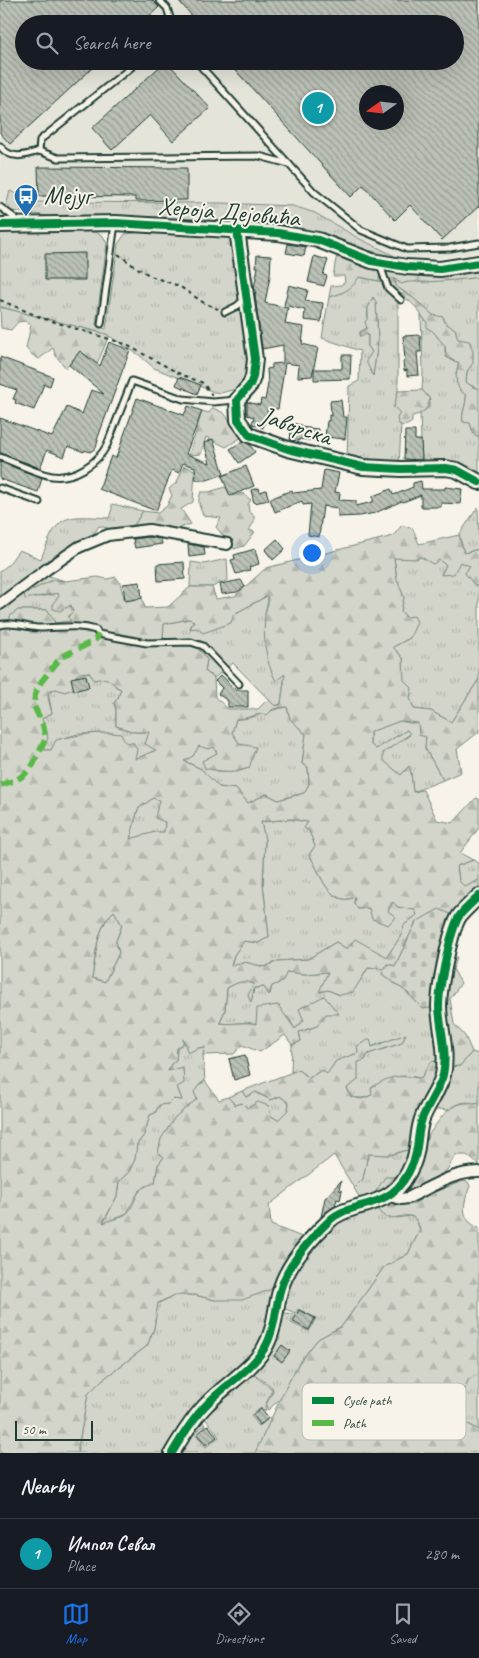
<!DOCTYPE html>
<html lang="en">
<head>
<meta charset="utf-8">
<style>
  body { margin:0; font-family:Caveat,sans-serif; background:#242831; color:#f1f3f6 }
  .compass { position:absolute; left:359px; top:85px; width:45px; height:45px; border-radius:50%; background:#171b24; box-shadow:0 5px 20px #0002; rotate:256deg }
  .scale { position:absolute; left:15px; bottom:12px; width:78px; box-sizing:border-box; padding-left:5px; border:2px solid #1f3d34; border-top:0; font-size:14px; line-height:18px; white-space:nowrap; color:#1f3d34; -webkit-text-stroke:4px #f7f3e8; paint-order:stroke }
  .you { position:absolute; left:311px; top:552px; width:18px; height:18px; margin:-12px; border:4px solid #fff; border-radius:50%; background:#1a73e8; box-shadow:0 0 0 8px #1a73e833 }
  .badge { display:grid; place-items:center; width:32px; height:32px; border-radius:50%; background:#1a73e8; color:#fff; font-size:16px; font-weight:700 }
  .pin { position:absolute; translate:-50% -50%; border:2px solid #fff; box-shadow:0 1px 5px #0006 }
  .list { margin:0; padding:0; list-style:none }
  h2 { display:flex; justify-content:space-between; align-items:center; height:65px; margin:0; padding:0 20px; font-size:21px }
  h2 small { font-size:16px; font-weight:400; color:#9ea1a6 }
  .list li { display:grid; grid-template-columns:32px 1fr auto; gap:15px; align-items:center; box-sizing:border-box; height:70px; padding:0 20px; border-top:1px solid #363941 }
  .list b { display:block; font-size:19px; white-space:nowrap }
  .list p { margin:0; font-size:16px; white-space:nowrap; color:#9ea1a6 }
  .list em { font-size:16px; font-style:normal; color:#9ea1a6 }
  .icon { flex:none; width:28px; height:28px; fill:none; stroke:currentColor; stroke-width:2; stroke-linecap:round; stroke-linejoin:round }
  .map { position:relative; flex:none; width:479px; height:1453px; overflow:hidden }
  .search { position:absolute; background:#171b24; box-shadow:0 5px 20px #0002; left:15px; right:15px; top:15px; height:55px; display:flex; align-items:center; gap:12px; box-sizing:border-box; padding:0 18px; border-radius:28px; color:#9ea1a6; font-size:19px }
  .sheet { height:135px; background:#171b24 }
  nav { display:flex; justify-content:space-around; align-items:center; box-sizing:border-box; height:70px; border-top:1px solid #363941; background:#171b24; font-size:14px; color:#9ea1a6 }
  nav a { display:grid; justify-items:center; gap:2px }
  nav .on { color:#1a73e8 }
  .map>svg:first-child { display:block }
  .built { fill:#e5e4d9; fill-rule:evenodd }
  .grass { fill:url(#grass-tufts); stroke:#79897f; fill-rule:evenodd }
  .forest { fill:url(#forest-firs); stroke:#79897f; fill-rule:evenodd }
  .cemetery { fill:url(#cemetery-stones); stroke:#79897f }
  .building { fill:url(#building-back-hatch); stroke:#1f3d34; fill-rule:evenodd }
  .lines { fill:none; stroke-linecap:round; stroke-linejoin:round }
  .service-casing { stroke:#1f3d34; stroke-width:9 }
  .minor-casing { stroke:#1f3d34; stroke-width:14 }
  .tertiary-casing { stroke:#1f3d34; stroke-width:18 }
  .path { stroke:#1f3d34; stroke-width:2; stroke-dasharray:4 4; stroke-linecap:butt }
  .service { stroke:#f7f3e8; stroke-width:5 }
  .minor { stroke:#f7f3e8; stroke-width:10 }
  .tertiary { stroke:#f7f3e8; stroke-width:14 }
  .quiet { stroke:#58b947; stroke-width:6; stroke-dasharray:12 6; stroke-linecap:butt }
  .cycleway-casing { stroke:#f7f3e8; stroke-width:11 }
  .cycleway { stroke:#00873e; stroke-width:8 }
  .labels { text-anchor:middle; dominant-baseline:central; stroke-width:4; stroke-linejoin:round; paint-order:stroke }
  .poi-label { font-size:25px; fill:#1f3d34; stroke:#f7f3e8; text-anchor:start }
  .street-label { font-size:25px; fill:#1f3d34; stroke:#f7f3e8 }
  .key { fill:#f7f3e8; stroke:#b6bcb2; stroke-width:1 }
  .key-label { font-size:14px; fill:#1f3d34 }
</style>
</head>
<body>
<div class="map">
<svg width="479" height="1453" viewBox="0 0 479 1453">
  <defs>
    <pattern id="grass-tufts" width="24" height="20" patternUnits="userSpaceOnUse" patternTransform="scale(1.25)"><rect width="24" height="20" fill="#d3d5ca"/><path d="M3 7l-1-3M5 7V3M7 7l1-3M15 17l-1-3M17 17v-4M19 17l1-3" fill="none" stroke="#b5b8ae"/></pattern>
    <pattern id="forest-firs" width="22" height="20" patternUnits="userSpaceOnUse" patternTransform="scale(1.25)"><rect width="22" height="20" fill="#d3d5ca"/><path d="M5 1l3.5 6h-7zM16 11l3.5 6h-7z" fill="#b5b8ae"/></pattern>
    <pattern id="cemetery-stones" width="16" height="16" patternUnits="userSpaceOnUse" patternTransform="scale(1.25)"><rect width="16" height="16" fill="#d3d5ca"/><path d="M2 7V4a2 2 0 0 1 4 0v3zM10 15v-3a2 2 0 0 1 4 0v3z" fill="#b5b8ae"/></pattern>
    <pattern id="building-back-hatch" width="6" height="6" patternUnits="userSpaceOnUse" patternTransform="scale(1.25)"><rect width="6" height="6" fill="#bbc1b6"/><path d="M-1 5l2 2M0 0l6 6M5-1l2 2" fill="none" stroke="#979e95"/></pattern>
  </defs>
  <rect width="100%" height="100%" fill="#f7f3e8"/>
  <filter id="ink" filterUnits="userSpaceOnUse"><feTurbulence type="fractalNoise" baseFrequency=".02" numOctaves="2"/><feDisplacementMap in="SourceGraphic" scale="10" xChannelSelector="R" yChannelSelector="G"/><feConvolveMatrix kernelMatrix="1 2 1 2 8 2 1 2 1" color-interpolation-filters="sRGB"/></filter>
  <g filter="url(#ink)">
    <path class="built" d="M0 0H479V253L431 259 397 257 358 238 315 213 293 206 220 203 36 202 10 191 3 216H0ZM24 24H455V61H24ZM366 92H396V122H366Z"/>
    <g class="grass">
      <path d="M10 191 36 202 220 203 293 206 315 213 358 238 397 257 354 247 307 231 253 224 153 217H55L5 210Z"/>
      <path d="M92 230 103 236 107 243 96 325 106 329 118 244 125 234 151 231 230 236 239 266 251 363 246 380 236 389 221 393 214 392 154 368 139 355 106 334 0 307V231Z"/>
      <path d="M358 277 379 281 398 292V390L395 407 400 413 398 423 401 426 399 466 347 461 349 386 359 381 360 351 322 338 329 297C343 293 352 290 358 277ZM373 297 376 303 378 341 373 375 372 352 368 346V333L360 336V332L367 328 368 308Z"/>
      <path d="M393 277 420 282 479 277V389L466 383 467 371 458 339 445 323 433 315 413 298 397 287Z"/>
      <path d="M421 315C429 325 436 337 445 345V352L452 361 459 363 456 374 460 391 466 394C467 404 461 413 463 421L470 423 474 435 479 436V472L422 464 420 414 428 408 430 399 422 390 423 372Z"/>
      <path d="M112 504 143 511 133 527 111 529 99 526 91 538 0 601V571L8 565 19 550 41 559C58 514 62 515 109 518L112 509Z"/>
      <path d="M478 507 479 549 464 553 459 535Z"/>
      <path d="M421 556 439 560 446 565 441 574 460 561 470 566 475 586 479 585V679L451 722 431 711 414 709 403 680V658L393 647 410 638 406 617 401 611 404 597 397 580 394 557Z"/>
      <path d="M227 559 228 580 212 587H190L191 562 204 564Z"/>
      <path d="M43 574 65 581 53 580 24 594 40 597 58 593C66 606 75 602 72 621L55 623 47 610H18L11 621 0 620V610Z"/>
      <path d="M267 596 268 600 265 614 285 674 281 704 275 706 233 663 214 678 205 671 207 660 163 638V624L189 619 194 620 190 628 234 614Z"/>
      <path d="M89 672 111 680 116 687 121 689 118 698 114 703 116 710V726L135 732H150L156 750 134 760 125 742 112 733 78 734 57 740 51 750H42V719L52 713 48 692C64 687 74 674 89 672Z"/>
      <path d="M287 707 290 719 306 734 302 764 308 767 309 784 304 793 278 800 267 794 248 803 236 789 219 787 201 769 183 760 193 756 199 746 214 747 217 753V771L237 772 249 768 240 744 232 733 236 719C253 720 270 709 287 707Z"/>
      <path d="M400 721 410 723H419L426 737 425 748 443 780 413 792 411 773 408 767 401 775 382 760 383 753 410 735 407 730 376 749 370 744V731Z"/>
      <path d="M153 798 159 800 165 821 164 832 130 840 138 809Z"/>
      <path d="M291 819 308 822 309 830 315 846 309 855C319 868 324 895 343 899 347 900 352 898 355 897L354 903 358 909 369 908 388 911 393 902 398 907 415 910 418 915 404 925C403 937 393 946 387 957L347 949 336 942 308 959 278 961 265 967 244 962 231 966 234 955 244 941 258 943 269 937 263 884 265 840 261 822Z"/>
      <path d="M473 860 479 863V880L465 888 459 881 457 866Z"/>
      <path d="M114 911 122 925 116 941 119 953 105 982 92 978C96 955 96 928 114 911Z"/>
      <path d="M368 968 385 969 382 974 408 993 423 1009 436 999 441 1060 431 1062 421 1078C414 1077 403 1075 397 1077 378 1086 375 1102 351 1097L347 1087 358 1062 368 1054 402 1043 405 1035 371 1047 370 1039 358 1053 336 1061 327 1075 322 1070 309 1078 298 1070 291 1072 292 1045 301 1041 299 1032 317 1026 326 1014 324 996 295 1029 288 1017 256 1024 246 1022 231 1024 220 1023 225 1010 227 988 236 983 248 981 254 985 251 1002 254 988 264 987 270 994 272 986 287 972 305 974 328 972 320 992 328 990 340 995 361 980Z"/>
      <path d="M183 1037 198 1048 206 1047 203 1055 205 1081 199 1085 197 1099 190 1105 164 1157 158 1165 155 1183 139 1191 127 1213 103 1224 117 1196 119 1181 129 1172 135 1159 137 1144 144 1135 150 1115 155 1113 159 1105 168 1104 173 1099 182 1100 177 1087 182 1067 168 1072 171 1064 176 1060 177 1048Z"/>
      <path d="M472 1052 479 1054V1104C468 1101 458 1101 449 1110L439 1109 425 1115 447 1066H460Z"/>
      <path d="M242 1091 246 1097 255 1092 271 1100 280 1096 289 1103 288 1110 278 1120 271 1116 235 1105 228 1097Z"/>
      <path d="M410 1149 412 1157 399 1177 362 1202 354 1188 363 1178 368 1154 390 1155Z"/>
      <path d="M379 1205H390L379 1208 397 1218 411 1216 415 1217 420 1230 408 1254 384 1267 342 1326 318 1339 299 1363 281 1398 268 1410 266 1405 273 1391 272 1387 249 1370 273 1335 278 1340 280 1339 275 1330 282 1312 295 1315 291 1323 309 1331 316 1318 298 1309 296 1313 282 1308 287 1279 334 1221Z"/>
      <path d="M282 1274 264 1342 167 1453H77L88 1394 102 1380 147 1346 154 1328 157 1304 175 1295H195L215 1300Z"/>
      <path d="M248 1371 271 1388 272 1390 265 1406 266 1410 264 1411 261 1408 251 1415 259 1426 273 1416 255 1453H173L199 1417 205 1425 195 1433 206 1447 219 1437 202 1414Z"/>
      <path d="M479 1375V1430C465 1421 454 1422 451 1403 455 1399 460 1396 463 1391 469 1382 466 1377 479 1375Z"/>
    </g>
    <g class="forest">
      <path d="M337 254 380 270 379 281 359 277C352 290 343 293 329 297L331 286 341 285 345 282 344 276H333Z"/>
      <path d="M479 269V277C461 280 444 281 426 282 418 283 410 280 402 284L393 278 397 287 413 298 433 315 443 317 445 323 455 329 458 339 469 341 473 351V363L467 371 466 382 473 387 479 389V436L474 435 470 423 463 422C461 413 467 404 466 395 454 388 455 375 459 363L446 357 445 345C437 339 437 332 427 328V323C424 319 421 314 418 310 408 296 386 290 386 270Z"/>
      <path d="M373 297 376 302 378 341 373 376 366 361 372 352 368 346V334L359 336 360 332 367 328 365 322 368 318V308Z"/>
      <path d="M0 307 106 334 109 336 96 366 90 365 88 357 80 351 66 368 56 356 53 348 39 359 31 354 26 348 31 325 25 321 18 322 11 330 1 328Z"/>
      <path d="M422 390 430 399C427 410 423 414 412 416V422C407 426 403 427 398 423L397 418 400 413 394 407 398 391Z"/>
      <path d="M213 408 224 413 242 437 226 447 206 437 201 454 189 455 202 411 209 413Z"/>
      <path d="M184 466 195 470 193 502 181 509 191 524 168 532 133 527 143 511 158 513 167 506 172 495 169 489 177 482Z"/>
      <path d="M225 487 232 496 242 493 251 500 248 504 249 512 254 515V522L249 530 255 532 244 546 234 549 230 538H225L216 527 221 518 204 516C199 508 197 501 201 492H209Z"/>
      <path d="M402 525 413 529 419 544 459 535 464 553 479 549V585L475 586 465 573 470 566 460 562 454 574 441 575 446 565 439 560 433 564 421 557 416 559 394 558 397 580 404 597 401 611 406 617 414 616 417 622 410 638 393 647 403 658 404 680 412 688 410 698 414 709 431 711 451 722 479 679V732L457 749 461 772 443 780 425 748 426 737 419 735 418 723 400 721 370 732V744L376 749 407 730 410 734 383 753V760L401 775 409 766 411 773 413 792 423 790 437 820 453 823 476 798 479 799V828L460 853 473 860 457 866 459 881 465 887 479 880V900L459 931 453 952 457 958 453 969 461 983 450 999 454 1024 465 1036 472 1052 460 1066 447 1067 424 1119 428 1136C442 1116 451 1098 479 1104V1165L467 1155H455L447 1170 421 1188 404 1194 373 1196 385 1177H399L406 1160 412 1157 410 1149 390 1155 368 1154 363 1179 354 1188 334 1155 269 1205 271 1225 307 1239 272 1289 242 1300H215L195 1295H175L158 1303 154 1328 147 1346 102 1380 88 1394 77 1453H0V620L10 621V616L18 610H48L55 623 71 621 68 617 73 611 71 605 60 611 53 609V603L59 596 58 593 25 599 24 594 53 580 65 581 98 577 107 579 116 577 120 583 125 601 142 598 145 608 168 607 190 587H212L216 599 235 596 266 568 393 536ZM267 596C270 602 266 608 265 615 263 638 265 661 276 681L285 674 281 704 275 706 268 699 258 709H228L215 697 214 678 205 671 207 660C197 642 181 642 163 638L164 624 189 619 194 621 190 629 196 628 203 633 231 623 234 614ZM89 672 94 680C113 675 107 683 121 689L118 698 114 703 116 710V726L135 732H149L145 744 156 750 135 759 137 750 134 743 125 742 121 734C101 731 76 735 56 740L51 750H43L48 738 42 719 52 713 48 698 49 692 56 689 65 692 75 688 74 678 79 673ZM287 707 290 719 306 734 302 764 308 767 309 784 304 793 278 800 267 794 248 803 236 789 219 787 201 769 184 761 193 756 199 746 208 749 214 747 217 753 202 761 205 768C221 772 234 773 249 768L256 747 240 744 232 733 236 719C246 720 257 712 267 715L273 709ZM153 798 159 800 155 818 165 822 164 832H155L130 839 138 809ZM290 819 308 822 304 828 309 831 315 846 309 855C319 868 324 895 343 899 346 900 352 898 355 897L354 903 358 909 369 908 372 919 388 925 396 917 388 911 393 902 398 907 415 910 417 915 404 925C403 937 393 946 387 957L355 939 347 949 336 942 308 959 278 961 265 967 244 962 231 965 234 955 244 941 258 943 269 937 263 884 265 840 261 822ZM114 911 122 925 116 941 119 953 105 982 92 978C96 955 96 927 114 911ZM416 922 436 999 441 1060 431 1062 421 1078C397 1076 392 1074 371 1088L372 1095 362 1099 351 1097 347 1088 358 1080V1062L365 1060 368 1054 402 1043 406 1034 372 1047 370 1039 357 1046 358 1053 336 1061 327 1074 322 1070 309 1078 298 1070 242 1091 246 1097 256 1092 271 1100 280 1096 289 1103 288 1110 278 1120 271 1116 269 1106 258 1102 247 1108 242 1103 235 1105 228 1097 219 1100 205 1081 199 1085 194 1092 197 1099 175 1117 161 1139 158 1153 164 1157 158 1165 155 1183C132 1188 138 1204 126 1214 120 1218 110 1220 103 1223L117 1196 119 1181 129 1172 135 1159 137 1144 144 1135 150 1115 155 1113 159 1105 168 1104 173 1099 182 1100 177 1087 184 1083 183 1067 168 1071 171 1064 176 1060 177 1048 183 1044V1039L188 1053 198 1048 205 1047 203 1055 234 1054 242 1045 260 1052 285 1035 292 1045 301 1041 299 1032 317 1026 326 1014H339L324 996 299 1009 304 1021 295 1029 278 1005 257 1008 256 1024C244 1021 232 1025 220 1023L225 1010 227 988C236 983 244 979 254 984L248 995 251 1003 254 988 264 987 269 995 272 986 282 982 287 972 305 974 328 972 319 992 328 990 340 995 353 992 368 968 385 969 387 964 395 966Z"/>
      <path d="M463 1181 468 1182 470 1186C464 1202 458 1219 479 1228V1375C465 1377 469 1382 463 1391 460 1396 455 1399 451 1403 454 1422 465 1421 479 1430V1453H255L285 1389 299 1363 318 1339 342 1326 384 1267 408 1254 420 1230C415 1208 405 1218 387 1218L380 1213 379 1208 385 1206 414 1204 427 1195Z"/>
    </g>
    <path class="cemetery" d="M439 909 455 916 436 999 430 1008 423 1009 408 993 382 974 387 964 395 966 416 922Z"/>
    <g class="building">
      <path d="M0 0H152L159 7 141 24H24V61H100L10 144 0 133Z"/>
      <path d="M178 0H479V206L442 240 410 205 395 220 363 185 351 197 227 61H455V24H199ZM366 92H396V122H366Z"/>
      <path d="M166 61 210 108 173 141 150 115 112 150 92 128Z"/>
      <path d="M38 167 187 168V200L135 201V197L39 196Z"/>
      <path d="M288 244 306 247 304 256 286 253Z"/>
      <path d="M85 253V280H45V254Z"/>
      <path d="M257 255 271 256 270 276 265 303 288 308 285 324 304 327 302 344 318 348 312 376 298 377 299 365 285 363 278 409 268 408 263 428 252 424 254 417 247 415V402L260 405 261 399 265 400 268 384 267 369 272 368V364L283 363V345L262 349 255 296 256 290 254 288 258 267H256Z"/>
      <path d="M314 256 328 260 323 275 327 276 324 286 308 282Z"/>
      <path d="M289 285 308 290 305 301 323 303 321 322 304 320 305 310 284 305Z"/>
      <path d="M420 335 421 352H417L419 375 407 376V370L404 371 403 361 405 360 403 336Z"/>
      <path d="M109 342 130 350 97 440H98L96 448 90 452 85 450 84 452 68 446 64 457 47 450 40 468 0 453V418L52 437 67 407 82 414 91 390 104 394 69 365 80 351 100 366Z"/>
      <path d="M342 355H351L350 379 314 380V369H342Z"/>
      <path d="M0 357 53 377 50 386 44 384 34 410 15 403 16 400 13 399 17 390 0 384Z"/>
      <path d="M179 377 201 385 197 394 176 385Z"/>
      <path d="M137 398 184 415 188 406 202 411 186 454 210 463 204 443 213 439 224 474 207 480H196L195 467 183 463 179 473 172 470 156 511 99 489 111 456 116 458Z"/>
      <path d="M341 400 343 417H347L345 439 325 437 327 421H329V415L331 416 330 401Z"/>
      <path d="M292 423 301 425 300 427 318 429 317 441 299 439V441L290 440Z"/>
      <path d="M405 431H415V440H421L422 460 404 459Z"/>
      <path d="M243 441 249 444 255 452 239 463 230 449Z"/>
      <path d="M0 462 42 478 38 492 0 479Z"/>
      <path d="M246 466 254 486 230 496 222 476Z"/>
      <path d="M324 470 339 473 335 492 340 493 339 500 356 501V506L373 502V496L391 489 393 495 399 493 413 487V483L421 481 422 489H445V487L462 489 460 504 441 503V507H421V495L403 502 402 501 375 513 360 516 338 517V508L323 506 319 537 308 535 311 504 303 505 302 501 275 512 270 499 292 490 293 493 321 490Z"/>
      <path d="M259 488 260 492 266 490 269 500 254 503 251 490Z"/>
      <path d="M149 537 161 539 162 544 135 548 133 539Z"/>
      <path d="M277 539 285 549 273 560 265 550Z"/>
      <path d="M188 544 204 547 205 555 189 557Z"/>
      <path d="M255 549 259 564 249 567 250 570 236 574 231 560 235 559 234 555Z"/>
      <path d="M184 562 185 579 158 581 157 564Z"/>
      <path d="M241 580 245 587 237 592 222 594 220 584Z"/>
      <path d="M140 582 142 598 125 601 123 584Z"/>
      <path d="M86 675 89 687 74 691 71 678Z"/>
      <path d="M221 675 236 690H248V707H228V701L218 694 222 688 215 681Z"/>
      <path d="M245 1055 250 1075 234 1080 229 1059Z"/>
      <path d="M341 1181 339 1190 342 1191 340 1200 337 1199 335 1206 321 1217 325 1198Z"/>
      <path d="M299 1310 315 1318 309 1330 293 1322Z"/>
      <path d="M282 1345 290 1351 282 1362 274 1356Z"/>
      <path d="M261 1409 268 1418 260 1425 253 1415Z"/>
      <path d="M208 1425 217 1437 206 1445 197 1434Z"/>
    </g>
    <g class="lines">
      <defs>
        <g id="service">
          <path d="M159 0 167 8 172 24"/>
          <path d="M139 61 40 140 39 151 58 158 259 156 289 164"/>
          <path d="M196 61 314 192 361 230 407 249 450 248 479 243"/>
          <path d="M0 146C10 160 24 156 39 151"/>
          <path d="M0 207 19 221"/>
          <path d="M380 265 388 288 401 300"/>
          <path d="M225 312 237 306 244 300"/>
          <path d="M101 324 115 224"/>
          <path d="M0 457C14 462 38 474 52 476 74 479 97 464 107 445L132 381 183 399 213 402 236 400"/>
          <path d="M0 488 39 502"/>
          <path d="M0 625C13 621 27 628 40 628 59 628 77 624 96 630L98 634 147 643 191 642 203 646 239 684"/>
        </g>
        <g id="minor">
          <path d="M0 604 47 569 79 547 108 535 149 530 227 544"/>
          <path d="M389 1196 401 1199 408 1198C431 1187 453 1172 479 1172"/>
        </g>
        <g id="tertiary">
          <path d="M0 225 116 223 278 233 318 240 372 261 407 267 440 269 479 263"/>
          <path d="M237 230 255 359 253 377 250 385 237 400 238 420 249 435 288 449 363 467 401 469 446 468 457 470 479 482"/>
          <path d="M172 1453C182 1436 193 1418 207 1404 225 1385 250 1371 264 1349 275 1331 275 1310 280 1291 287 1264 310 1239 330 1220 337 1213 347 1210 357 1207 386 1200 401 1192 413 1163 419 1149 417 1133 422 1119 427 1105 440 1088 443 1075 448 1052 440 1029 439 1007 439 988 450 929 460 915 466 908 473 902 479 896"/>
        </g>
      </defs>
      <use href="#service" class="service-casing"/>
      <use href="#minor" class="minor-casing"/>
      <use href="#tertiary" class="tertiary-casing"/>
      <g class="path">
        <path d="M118 254 134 266 153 277 179 286 204 303 218 309"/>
        <path d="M0 300 42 318 125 344 180 374 203 383 212 395"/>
      </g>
      <use href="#service" class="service"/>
      <use href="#minor" class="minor"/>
      <use href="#tertiary" class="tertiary"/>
      <path class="quiet" d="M1 785 16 780 24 775 33 765 46 738 43 725 34 706 35 694 41 682 61 657 92 642 97 638 98 634"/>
      <defs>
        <g id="cycleway">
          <path d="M0 225 116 223 278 233 318 240 372 261 407 267 440 269 479 263"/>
          <path d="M237 230 255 359 253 377 250 385 237 400 238 420 249 435 288 449 363 467 401 469 446 468 457 470 479 482"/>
          <path d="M172 1453C182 1436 193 1418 207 1404 225 1385 250 1371 264 1349 275 1331 275 1310 280 1291 287 1264 310 1239 330 1220 337 1213 347 1210 357 1207 386 1200 401 1192 413 1163 419 1149 417 1133 422 1119 427 1105 440 1088 443 1075 448 1052 440 1029 439 1007 439 988 450 929 460 915 466 908 473 902 479 896"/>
        </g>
      </defs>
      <use href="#cycleway" class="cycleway-casing"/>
      <use href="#cycleway" class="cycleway"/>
    </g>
  </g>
  <defs>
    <symbol id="bus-pin" viewBox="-11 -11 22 30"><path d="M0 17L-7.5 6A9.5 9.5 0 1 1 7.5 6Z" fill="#1f6fb2" stroke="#f7f3e8"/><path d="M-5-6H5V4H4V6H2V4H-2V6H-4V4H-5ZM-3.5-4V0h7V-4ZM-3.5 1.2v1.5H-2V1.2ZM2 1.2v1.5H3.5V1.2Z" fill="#fff"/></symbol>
  </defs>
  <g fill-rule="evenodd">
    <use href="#bus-pin" x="12" y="182" width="28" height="38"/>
  </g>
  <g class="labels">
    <g class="poi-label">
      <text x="44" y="196">Мејуг</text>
    </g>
    <g class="street-label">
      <text transform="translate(229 212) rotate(5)">Хероја Дејовића</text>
      <text transform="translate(296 426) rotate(19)">Јаворска</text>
    </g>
  </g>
  <rect x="302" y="1383" width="164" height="57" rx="8" class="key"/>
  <rect x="312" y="1397" width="22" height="7" fill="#00873e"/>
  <rect x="312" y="1420" width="22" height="6" fill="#58b947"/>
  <g class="key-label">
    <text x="343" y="1405">Cycle path</text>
    <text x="343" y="1428">Path</text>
  </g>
</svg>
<svg class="compass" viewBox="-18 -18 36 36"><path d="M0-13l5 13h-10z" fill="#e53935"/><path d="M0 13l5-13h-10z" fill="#9ea1a6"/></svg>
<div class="scale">50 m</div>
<div class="you"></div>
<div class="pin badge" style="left:318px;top:108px;background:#0f9aa8">1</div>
<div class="search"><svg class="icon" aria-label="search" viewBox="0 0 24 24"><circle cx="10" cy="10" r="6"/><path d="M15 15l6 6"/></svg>Search here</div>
</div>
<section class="sheet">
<h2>Nearby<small></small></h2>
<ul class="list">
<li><span class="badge" style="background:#0f9aa8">1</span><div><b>Импол Севал</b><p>Place</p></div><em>280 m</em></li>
</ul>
</section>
<nav>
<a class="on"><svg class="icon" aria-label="map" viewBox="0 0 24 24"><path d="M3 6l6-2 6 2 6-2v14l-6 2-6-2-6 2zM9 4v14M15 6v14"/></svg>Map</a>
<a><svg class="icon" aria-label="directions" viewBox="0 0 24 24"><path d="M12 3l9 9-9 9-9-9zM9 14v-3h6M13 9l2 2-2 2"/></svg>Directions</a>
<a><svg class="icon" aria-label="saved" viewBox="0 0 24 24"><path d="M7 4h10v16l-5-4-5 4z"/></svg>Saved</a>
</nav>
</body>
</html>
